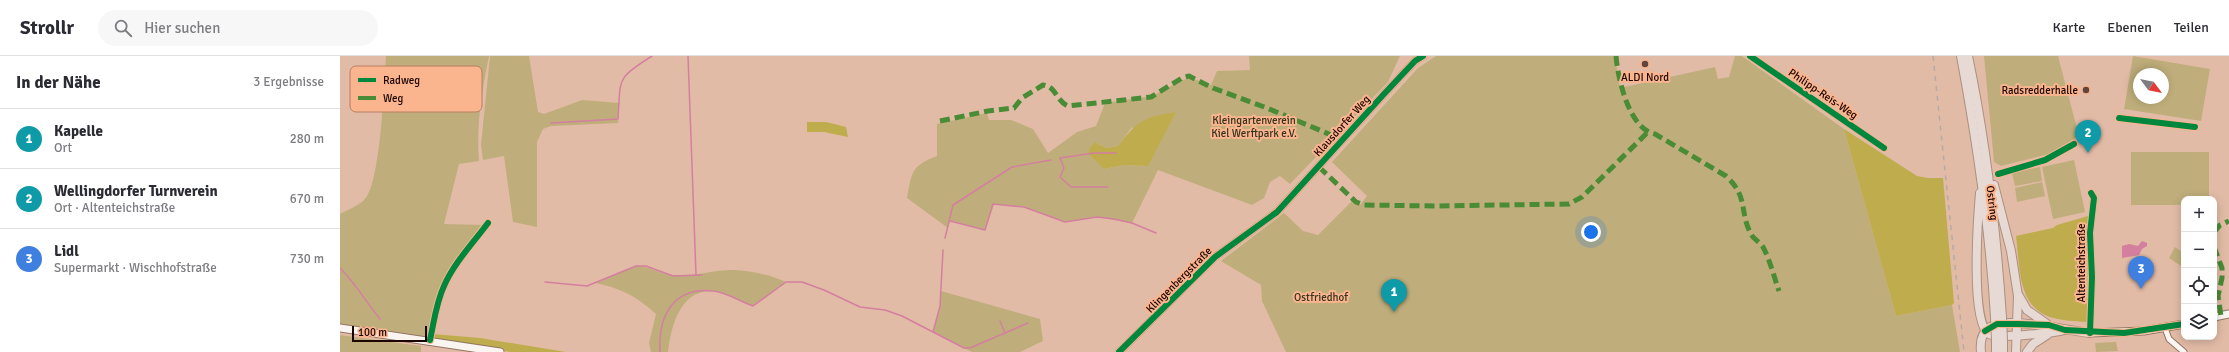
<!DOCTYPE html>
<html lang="de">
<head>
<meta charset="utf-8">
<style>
  body { margin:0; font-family:Signika,sans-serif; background:#f7f7f7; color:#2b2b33 }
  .controls { position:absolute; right:12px; bottom:12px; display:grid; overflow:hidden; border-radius:8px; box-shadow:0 2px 10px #0003 }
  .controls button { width:36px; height:36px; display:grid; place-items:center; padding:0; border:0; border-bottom:1px solid #e1e1e2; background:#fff; color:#2b2b33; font:20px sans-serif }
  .compass { position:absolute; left:1793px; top:12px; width:36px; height:36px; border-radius:50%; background:#fff; box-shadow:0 2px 10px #0003; rotate:122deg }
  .scale { position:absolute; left:12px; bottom:10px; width:75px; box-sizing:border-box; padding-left:4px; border:2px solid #1c0500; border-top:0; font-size:11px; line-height:14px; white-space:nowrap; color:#1c0500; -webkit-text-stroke:3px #fab48e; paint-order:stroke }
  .you { position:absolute; left:1251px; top:176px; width:14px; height:14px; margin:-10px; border:3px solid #fff; border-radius:50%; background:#1a73e8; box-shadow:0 0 0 6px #1a73e833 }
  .badge { display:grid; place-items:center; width:26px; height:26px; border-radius:50%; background:#61453a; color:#fff; font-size:13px; font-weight:700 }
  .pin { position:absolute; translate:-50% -33px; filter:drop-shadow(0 1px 2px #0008) }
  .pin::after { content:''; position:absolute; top:21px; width:14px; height:12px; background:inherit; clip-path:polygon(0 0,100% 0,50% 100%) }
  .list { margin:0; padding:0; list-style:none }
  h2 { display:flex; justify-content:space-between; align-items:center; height:52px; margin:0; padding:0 16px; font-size:17px }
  h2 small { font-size:13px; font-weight:400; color:#7c7c81 }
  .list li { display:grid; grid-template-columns:26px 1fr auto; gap:12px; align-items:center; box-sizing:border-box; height:60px; padding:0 16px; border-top:1px solid #e1e1e2 }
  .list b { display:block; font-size:15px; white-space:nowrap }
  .list p { margin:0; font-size:13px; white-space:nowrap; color:#7c7c81 }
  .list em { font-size:13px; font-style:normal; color:#7c7c81 }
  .icon { flex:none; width:22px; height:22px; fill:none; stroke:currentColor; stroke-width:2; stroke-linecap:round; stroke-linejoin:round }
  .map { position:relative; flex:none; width:1889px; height:296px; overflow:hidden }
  header { display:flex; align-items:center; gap:24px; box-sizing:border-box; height:56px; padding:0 20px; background:#fff; border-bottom:1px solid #e1e1e2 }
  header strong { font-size:19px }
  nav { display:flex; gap:22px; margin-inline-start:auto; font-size:14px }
  .search { width:280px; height:36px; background:#f7f7f7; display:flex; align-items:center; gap:10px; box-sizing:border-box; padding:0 14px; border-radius:22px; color:#7c7c81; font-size:15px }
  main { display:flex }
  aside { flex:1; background:#fff }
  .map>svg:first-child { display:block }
  .green { fill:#bfae7b; fill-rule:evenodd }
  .forest { fill:#beac4d }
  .water { fill:#d47f9f }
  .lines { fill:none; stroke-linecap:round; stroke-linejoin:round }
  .stream { stroke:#d47f9f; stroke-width:1.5 }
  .minor-casing { stroke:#927563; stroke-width:7 }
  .tertiary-casing { stroke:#927563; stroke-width:8 }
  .secondary-casing { stroke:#927563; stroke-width:9 }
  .trunk-casing { stroke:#ab9081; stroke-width:10 }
  .minor { stroke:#fbf5f2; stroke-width:5 }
  .tertiary { stroke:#fbf5f2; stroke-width:6 }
  .secondary { stroke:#fbf5f2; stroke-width:7 }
  .trunk { stroke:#e7dad4; stroke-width:8 }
  .rail { stroke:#b4aba6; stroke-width:1.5; stroke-dasharray:5 5; stroke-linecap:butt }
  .trunk-bridge-casing { stroke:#ab9081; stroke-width:10; stroke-linecap:butt }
  .trunk-bridge { stroke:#e7dad4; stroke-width:8 }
  .quiet { stroke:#498c35; stroke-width:5; stroke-dasharray:10 5; stroke-linecap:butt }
  .cycleway-casing { stroke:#fab48e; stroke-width:8 }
  .cycleway { stroke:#00873e; stroke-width:6 }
  .poi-dot { fill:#61453a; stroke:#fab48e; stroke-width:1.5 }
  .labels { text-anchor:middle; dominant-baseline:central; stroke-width:4; stroke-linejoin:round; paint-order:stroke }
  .poi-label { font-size:11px; fill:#1c0500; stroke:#fab48e }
  .street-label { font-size:11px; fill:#1c0500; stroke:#fab48e }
  .park-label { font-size:11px; fill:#32321d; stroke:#fab48e }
  .key { fill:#fab48e; stroke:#b77f63; stroke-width:1 }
  .key-label { font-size:11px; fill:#1c0500 }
</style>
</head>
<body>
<header>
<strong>Strollr</strong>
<div class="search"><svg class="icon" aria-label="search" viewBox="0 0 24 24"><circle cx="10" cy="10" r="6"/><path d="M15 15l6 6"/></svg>Hier suchen</div>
<nav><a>Karte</a><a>Ebenen</a><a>Teilen</a></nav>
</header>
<main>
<aside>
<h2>In der Nähe<small>3 Ergebnisse</small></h2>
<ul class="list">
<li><span class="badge" style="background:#0f9aa8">1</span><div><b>Kapelle</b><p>Ort</p></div><em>280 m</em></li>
<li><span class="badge" style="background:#0f9aa8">2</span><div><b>Wellingdorfer Turnverein</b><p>Ort · Altenteichstraße</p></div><em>670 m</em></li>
<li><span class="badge" style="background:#3f7fe0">3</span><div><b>Lidl</b><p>Supermarkt · Wischhofstraße</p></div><em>730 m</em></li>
</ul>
</aside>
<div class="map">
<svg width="1889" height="296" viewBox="0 0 1889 296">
  <rect width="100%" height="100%" fill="#e2bba6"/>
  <g class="green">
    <path d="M46 0H149C142 34 136 70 139 105L119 108 104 168 145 169 102 228 87 281 0 268V158C7 154 18 150 24 144 41 129 44 26 46 0Z"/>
    <path d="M150 0H189L198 56 204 58 242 44 279 47 278 67 211 70 203 73 197 86V171L173 166 164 100 143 104 141 89Z"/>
    <path d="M909 0H1060L1048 26 950 128 940 120 930 126 924 142 912 149 818 114 792 167 757 161 725 166 684 151 654 148 645 174 610 165 608 172 567 142C572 116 571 110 597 100V68L647 57 649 64H671L693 73 708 97 737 76 756 70 765 47 812 40 842 24 851 22 871 29 877 15 910 14ZM792 71 808 110 784 109 764 113 755 86 766 92 778 90Z"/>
    <path d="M1096 0H1275L1280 32 1375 11 1378 23 1389 21 1395 0H1402L1504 73 1556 260 1612 249 1620 296H946L922 245 921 229 881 205 944 157 963 175 978 179 1012 145 1020 149 1027 140 992 106 1078 12Z"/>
    <path d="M1644 0H1718L1739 80 1709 98 1661 110 1654 106Z"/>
    <path d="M1793 0 1870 13 1861 65 1784 53ZM1799 18H1823V42H1799Z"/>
    <path d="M1791 96H1869V143H1844V149H1791Z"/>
    <path d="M1734 104 1745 156 1713 163 1702 111Z"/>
    <path d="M1700 111 1702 125 1675 130 1672 117Z"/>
    <path d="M1702 126 1705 140 1677 146 1675 132Z"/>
    <path d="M1835 191 1844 197V212L1829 202Z"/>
    <path d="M296 210C310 209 320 219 334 219 355 221 375 213 395 214 411 215 432 219 446 226L413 250C401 246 385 236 373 235 340 233 331 271 328 296H311L309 287 316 258C296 240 282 233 256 227Z"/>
    <path d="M601 235 700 263 703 285 680 296H632L628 294 593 276 600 250Z"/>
    <path d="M0 279 81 290V296H0Z"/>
    <path d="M1776 286 1778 295 1756 296 1755 287Z"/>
  </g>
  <g class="forest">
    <path d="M836 56 808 110 784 109 764 113 749 98V93L755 86 766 92 778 90C798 64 804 61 836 56Z"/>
    <path d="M467 66H486L506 71 508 81 484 76H467Z"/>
    <path d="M1504 73 1577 120 1588 122H1603L1614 247 1612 249 1556 260Z"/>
    <path d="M1748 160 1747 266C1735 265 1722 265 1710 261 1677 250 1680 209 1676 180L1713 172 1717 169Z"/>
    <path d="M93 278 140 282 226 296H170L94 282Z"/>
  </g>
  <path class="water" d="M1802 185 1807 187V190L1802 193 1799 199 1782 202V190L1789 188 1798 190Z"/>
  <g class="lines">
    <g class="stream">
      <path d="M348 0 356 219"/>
      <path d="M211 67 278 63C281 22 275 23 312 0"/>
      <path d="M768 131H731L720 121 724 112 720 102 754 97H776"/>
      <path d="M610 165 645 174 653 148 684 151 725 166 757 161 774 163 792 167 816 177"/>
      <path d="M605 182 613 149 672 111 711 104"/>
      <path d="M0 212C16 228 26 246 40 263"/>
      <path d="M205 226 247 230 296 210H306L333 220 362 219"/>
      <path d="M660 265 665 277"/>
      <path d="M593 276 624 292H630L688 267"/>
      <path d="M320 296C318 260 333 231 373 235 386 236 401 246 413 250L446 226H462L484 234 520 251 545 254 562 260 593 276 600 250 603 194"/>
    </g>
    <defs>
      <g id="minor">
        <path d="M1410 0 1544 92"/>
        <path d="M1825 272 1829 283 1844 296"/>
        <path d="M1750 277 1752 221 1750 177 1754 142 1751 137"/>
        <path d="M90 284C94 266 96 247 104 230 114 207 133 187 148 167"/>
      </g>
      <path id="tertiary" d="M779 296 875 201 937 156 1044 38 1075 5 1083 0"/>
      <g id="secondary">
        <path d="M1874 261 1889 258"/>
        <path d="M0 272 160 296"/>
        <path d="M1750 277 1804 275 1844 268"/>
      </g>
      <g id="trunk">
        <path d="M1621 0C1637 86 1650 173 1655 261"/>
        <path d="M1628 0C1646 86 1656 173 1662 261"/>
        <path d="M1654 129 1671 195 1678 240 1676 296"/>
        <path d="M1640 137C1638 160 1630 267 1649 278 1656 283 1714 277 1725 274"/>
        <path d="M1679 240 1687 254 1707 268"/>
        <path d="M1656 285V296"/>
        <path d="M1663 285V296"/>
        <path d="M1641 296C1640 286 1641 277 1650 271 1667 260 1729 275 1750 277"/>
        <path d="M1687 296 1693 288 1707 279"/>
      </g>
    </defs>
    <use href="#minor" class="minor-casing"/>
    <use href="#tertiary" class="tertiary-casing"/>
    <use href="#secondary" class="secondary-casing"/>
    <use href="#trunk" class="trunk-casing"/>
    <use href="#minor" class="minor"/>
    <use href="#tertiary" class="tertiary"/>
    <use href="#secondary" class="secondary"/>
    <use href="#trunk" class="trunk"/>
    <path class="rail" d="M1593 0 1624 296"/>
    <defs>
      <g id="trunk-bridge">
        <path d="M1655 261 1656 285"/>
        <path d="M1662 261 1663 285"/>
      </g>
    </defs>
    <use href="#trunk-bridge" class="trunk-bridge-casing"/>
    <use href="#trunk-bridge" class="trunk-bridge"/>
    <g class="quiet">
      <path d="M1276 0C1278 23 1289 73 1315 78L1386 120C1409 141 1399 156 1411 178 1413 183 1420 186 1423 191 1430 204 1434 221 1439 235"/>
      <path d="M600 65 648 55 674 52 682 42 703 29C716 30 716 45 728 50L811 41 842 22 849 20 873 32 927 52 1003 84"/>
      <path d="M979 111 1016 146 1024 149 1095 150 1229 148 1242 141 1307 77"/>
      <path d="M1874 176 1880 169 1889 165"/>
      <path d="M1874 191 1882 212V222L1878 240 1881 260"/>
    </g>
    <defs>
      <g id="cycleway">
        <path d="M1410 0 1544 92"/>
        <path d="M1779 62 1855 71"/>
        <path d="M1658 118 1705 104 1734 88"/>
        <path d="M1645 275 1657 268H1677L1709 269 1725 274 1784 277 1844 268"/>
        <path d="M1750 277 1752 221 1750 177 1754 142 1751 137"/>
        <path d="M90 284C94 266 96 247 104 230 114 207 133 187 148 167"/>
        <path d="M779 296 875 201 937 156 1044 38 1075 5 1083 0"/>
      </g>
    </defs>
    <use href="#cycleway" class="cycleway-casing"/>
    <use href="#cycleway" class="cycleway"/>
  </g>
  <g class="poi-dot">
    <circle cx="1305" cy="8" r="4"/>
    <circle cx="1746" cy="34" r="4"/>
  </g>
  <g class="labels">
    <g class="poi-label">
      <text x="1305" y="21">ALDI Nord</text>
      <text x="1738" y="34" text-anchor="end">Radsredderhalle</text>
    </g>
    <g class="street-label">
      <text transform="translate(1483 38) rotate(34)">Philipp-Reis-Weg</text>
      <text transform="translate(1002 70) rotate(-48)">Klausdorfer Weg</text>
      <text transform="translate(1652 147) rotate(83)">Ostring</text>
      <text transform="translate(1741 207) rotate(-90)">Altenteichstraße</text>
      <text transform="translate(839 224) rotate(-45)">Klingenbergstraße</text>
    </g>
    <g class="park-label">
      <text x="914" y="64">Kleingartenverein<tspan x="914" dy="13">Kiel Werftpark e.V.</tspan></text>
      <text x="981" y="241">Ostfriedhof</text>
    </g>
  </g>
  <rect x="10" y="10" width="132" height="46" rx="6" class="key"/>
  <rect x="18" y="22" width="18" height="4" fill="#00873e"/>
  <rect x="18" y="40" width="18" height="4" fill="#498c35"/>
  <g class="key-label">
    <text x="43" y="28">Radweg</text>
    <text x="43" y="46">Weg</text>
  </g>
</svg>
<div class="controls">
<button>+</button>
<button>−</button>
<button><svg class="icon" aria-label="locate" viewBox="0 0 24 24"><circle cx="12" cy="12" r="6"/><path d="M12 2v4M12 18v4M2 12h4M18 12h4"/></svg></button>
<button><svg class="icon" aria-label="layers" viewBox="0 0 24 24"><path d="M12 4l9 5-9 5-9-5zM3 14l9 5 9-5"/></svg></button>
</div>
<svg class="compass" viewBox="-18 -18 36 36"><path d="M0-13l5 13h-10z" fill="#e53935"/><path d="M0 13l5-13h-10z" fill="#7c7c81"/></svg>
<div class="scale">100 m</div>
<div class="you"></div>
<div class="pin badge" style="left:1054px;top:256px;background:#0f9aa8">1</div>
<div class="pin badge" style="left:1748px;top:97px;background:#0f9aa8">2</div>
<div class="pin badge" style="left:1801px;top:233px;background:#3f7fe0">3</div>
</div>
</main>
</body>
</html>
